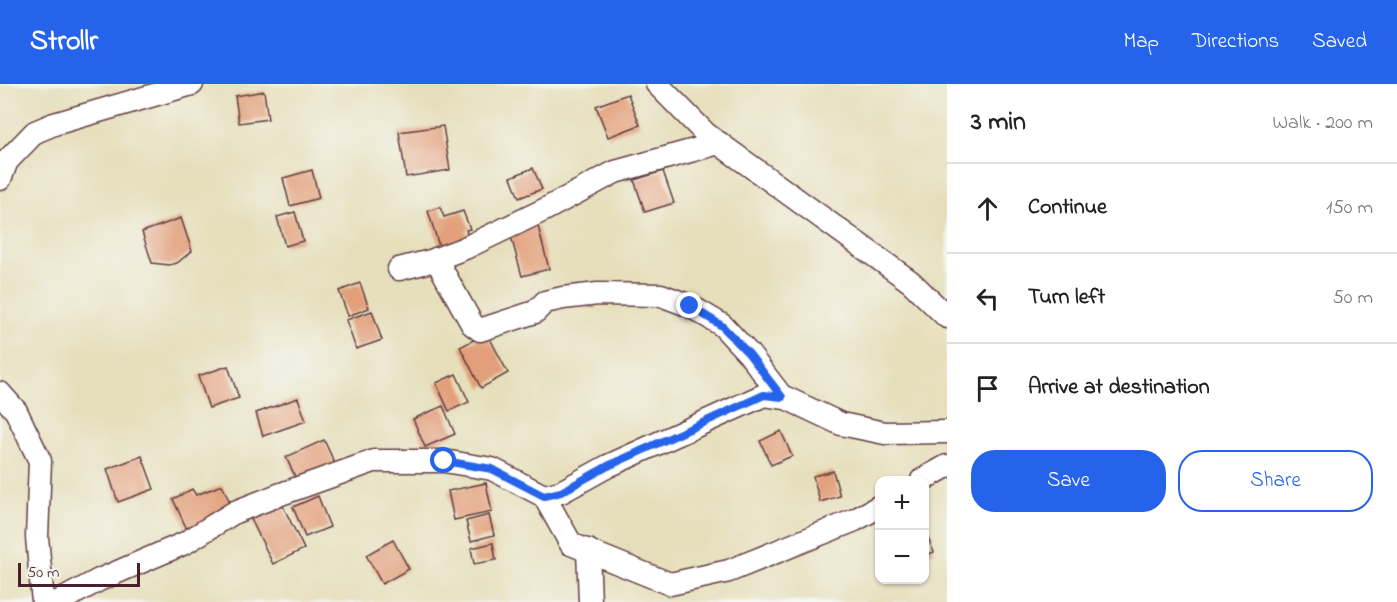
<!DOCTYPE html>
<html lang="en">
<head>
<meta charset="utf-8">
<style>
  body { margin:0; font-family:"Indie Flower",sans-serif; background:#f6f6f6; color:#222 }
  .controls { position:absolute; right:18px; bottom:18px; display:grid; overflow:hidden; border-radius:12px; box-shadow:0 2px 4px #0004 }
  .controls button { width:54px; height:54px; display:grid; place-items:center; padding:0; border:0; border-bottom:2px solid #e0e0e0; background:#fff; color:#222; font:30px sans-serif }
  .scale { position:absolute; left:18px; bottom:15px; width:122px; box-sizing:border-box; padding-left:6px; border:3px solid #4a1f2b; border-top:0; font-size:16px; line-height:21px; white-space:nowrap; color:#4a1f2b; -webkit-text-stroke:4px #f6f6f2; paint-order:stroke }
  .stop { position:absolute; width:18px; height:18px; margin:-14px; border:4px solid #2563eb; border-radius:50%; background:#fff }
  .stop.end { background:#2563eb; border-color:#fff; box-shadow:0 2px 6px #0008 }
  .list { margin:0; padding:0; list-style:none }
  h2 { display:flex; justify-content:space-between; align-items:center; height:78px; margin:0; padding:0 24px; font-size:26px }
  h2 small { font-size:20px; font-weight:400; color:#767676 }
  .list li { display:grid; grid-template-columns:39px 1fr auto; gap:18px; align-items:center; box-sizing:border-box; height:90px; padding:0 24px; border-top:2px solid #e0e0e0 }
  .list b { display:block; font-size:22px; white-space:nowrap }
  .list em { font-size:20px; font-style:normal; color:#767676 }
  .actions { display:flex; gap:12px; padding:18px 24px }
  .actions a { flex:1; padding:14px 0; border:2px solid #2563eb; border-radius:24px; text-align:center; font-size:21px; color:#2563eb }
  .actions .main { background:#2563eb; color:#fff }
  .icon { flex:none; width:33px; height:33px; fill:none; stroke:currentColor; stroke-width:2; stroke-linecap:round; stroke-linejoin:round }
  .map { position:relative; flex:none; width:947px; height:518px; overflow:hidden }
  header { display:flex; align-items:center; gap:36px; box-sizing:border-box; height:84px; padding:0 30px; background:#2563eb; color:#fff }
  header strong { font-size:28px }
  nav { display:flex; gap:33px; margin-inline-start:auto; font-size:21px }
  main { display:flex }
  aside { flex:1; background:#fff }
  .map>svg:first-child { display:block }
  .building { fill:#e29f79 }
  .lines { fill:none; stroke-linecap:round; stroke-linejoin:round }
  .minor-casing { stroke:#613c41; stroke-width:25 }
  .minor { stroke:#fff; stroke-width:22 }
  .route { stroke:#2563eb; stroke-width:8 }
</style>
</head>
<body>
<header>
<strong>Strollr</strong>
<nav><a>Map</a><a>Directions</a><a>Saved</a></nav>
</header>
<main>
<div class="map">
<svg width="947" height="518" viewBox="0 0 947 518">
  <rect width="100%" height="100%" fill="#f6f6f2"/>
  <filter id="ink" filterUnits="userSpaceOnUse"><feTurbulence type="fractalNoise" baseFrequency=".0167" numOctaves="2"/><feDisplacementMap in="SourceGraphic" scale="12" xChannelSelector="R" yChannelSelector="G"/><feConvolveMatrix kernelMatrix="1 2 1 2 8 2 1 2 1" color-interpolation-filters="sRGB"/></filter>
  <filter id="wash" filterUnits="userSpaceOnUse"><feTurbulence type="fractalNoise" baseFrequency=".008" numOctaves="4" result="noise"/><feDisplacementMap in="SourceGraphic" scale="24" xChannelSelector="R" yChannelSelector="G"/><feGaussianBlur stdDeviation="1.35" result="paint"/><feColorMatrix in="noise" values="0 0 0 0 0 0 0 0 0 0 0 0 0 0 0 0 0 1.4 0 .05"/><feComposite in="paint" operator="in"/></filter>
  <g filter="url(#wash)">
    <rect width="100%" height="100%" fill="#e6dfbb"/>
    <g id="blocks">
      <g class="building">
        <path d="M264 7 268 35 239 39 235 12Z"/>
        <path d="M628 10 640 41 608 53 596 22Z"/>
        <path d="M443 42 450 86 406 93 399 48Z"/>
        <path d="M533 84 542 105 519 114 511 93Z"/>
        <path d="M312 86 319 114 290 122 283 94Z"/>
        <path d="M663 87 674 119 645 128 634 96Z"/>
        <path d="M440 123 444 133 463 127 470 145 466 146 468 152 439 162 428 127Z"/>
        <path d="M295 128 303 157 285 162 277 133Z"/>
        <path d="M181 134 192 167 177 179 169 181 152 179 142 148Z"/>
        <path d="M538 142 549 185 522 192 510 149Z"/>
        <path d="M360 199 369 224 348 232 339 207Z"/>
        <path d="M372 227 382 256 356 265 346 236Z"/>
        <path d="M487 249 508 289 481 304 460 263Z"/>
        <path d="M228 282 239 314 209 324 198 292Z"/>
        <path d="M456 290 469 318 449 327 436 299Z"/>
        <path d="M298 314 306 337 263 352 256 329Z"/>
        <path d="M443 322 455 350 425 363 413 335Z"/>
        <path d="M781 347 792 372 771 381 760 357Z"/>
        <path d="M324 356 336 382 298 399 286 373Z"/>
        <path d="M142 372 154 405 118 418 107 385Z"/>
        <path d="M833 387 840 412 820 418 813 392Z"/>
        <path d="M486 399 492 428 454 436 448 407Z"/>
        <path d="M222 401 232 423 189 450 173 415 192 405 196 411Z"/>
        <path d="M318 412 330 443 305 453 293 423Z"/>
        <path d="M281 418 304 465 273 480 250 433Z"/>
        <path d="M489 431 494 451 471 457 466 437Z"/>
        <path d="M924 445 934 468 924 472Z"/>
        <path d="M393 456 409 485 382 500 366 471Z"/>
        <path d="M493 459 496 476 474 480 471 464Z"/>
      </g>
    </g>
  </g>
  <g filter="url(#ink)">
    <use href="#blocks" fill-opacity="0" stroke="#613c41" stroke-width="1.5"/>
    <g class="lines">
      <defs>
        <g id="minor">
          <path d="M657 0 706 50 911 198 947 233"/>
          <path d="M0 95 7 77 35 48 54 40 192 0"/>
          <path d="M436 175 472 240 480 246 535 228 545 218 563 214 598 210 661 211 690 222 722 241 749 270 782 313"/>
          <path d="M399 185 431 177 465 164 544 126 615 88 719 59"/>
          <path d="M0 309 16 327 40 377 37 453 43 518"/>
          <path d="M922 396 947 382"/>
          <path d="M544 412 571 460 670 500 729 487 855 436 880 422"/>
          <path d="M588 466 590 518"/>
          <path d="M58 518 99 496 185 459 235 428 281 410 374 377H444L492 385 544 412 561 408 608 382 764 311 786 314 841 340 885 349 947 348"/>
        </g>
      </defs>
      <use href="#minor" class="minor-casing"/>
      <use href="#minor" class="minor"/>
    </g>
  </g>
  <g class="lines" filter="url(#ink)">
    <path class="route" d="M444 377 492 385 544 412 561 408 608 382 764 311 782 313 749 270 722 242 690 222"/>
  </g>
</svg>
<div class="controls">
<button>+</button>
<button>−</button>
</div>
<div class="scale">50 m</div>
<div class="stop" style="left:444px;top:377px"></div>
<div class="stop end" style="left:690px;top:222px"></div>
</div>
<aside>
<h2>3 min<small>Walk · 200 m</small></h2>
<ul class="list">
<li><svg class="icon" aria-label="ahead" viewBox="0 0 24 24"><path d="M12 20V5M6 11l6-6 6 6"/></svg><div><b>Continue</b></div><em>150 m</em></li>
<li><svg class="icon" aria-label="left" viewBox="0 0 24 24"><path d="M17 20v-9H6M10 6l-5 5 5 5"/></svg><div><b>Turn left</b></div><em>50 m</em></li>
<li><svg class="icon" aria-label="arrive" viewBox="0 0 24 24"><path d="M6 21V4h12l-3 4 3 4H6"/></svg><div><b>Arrive at destination</b></div></li>
</ul>
<div class="actions"><a class="main">Save</a><a>Share</a></div>
</aside>
</main>
</body>
</html>
